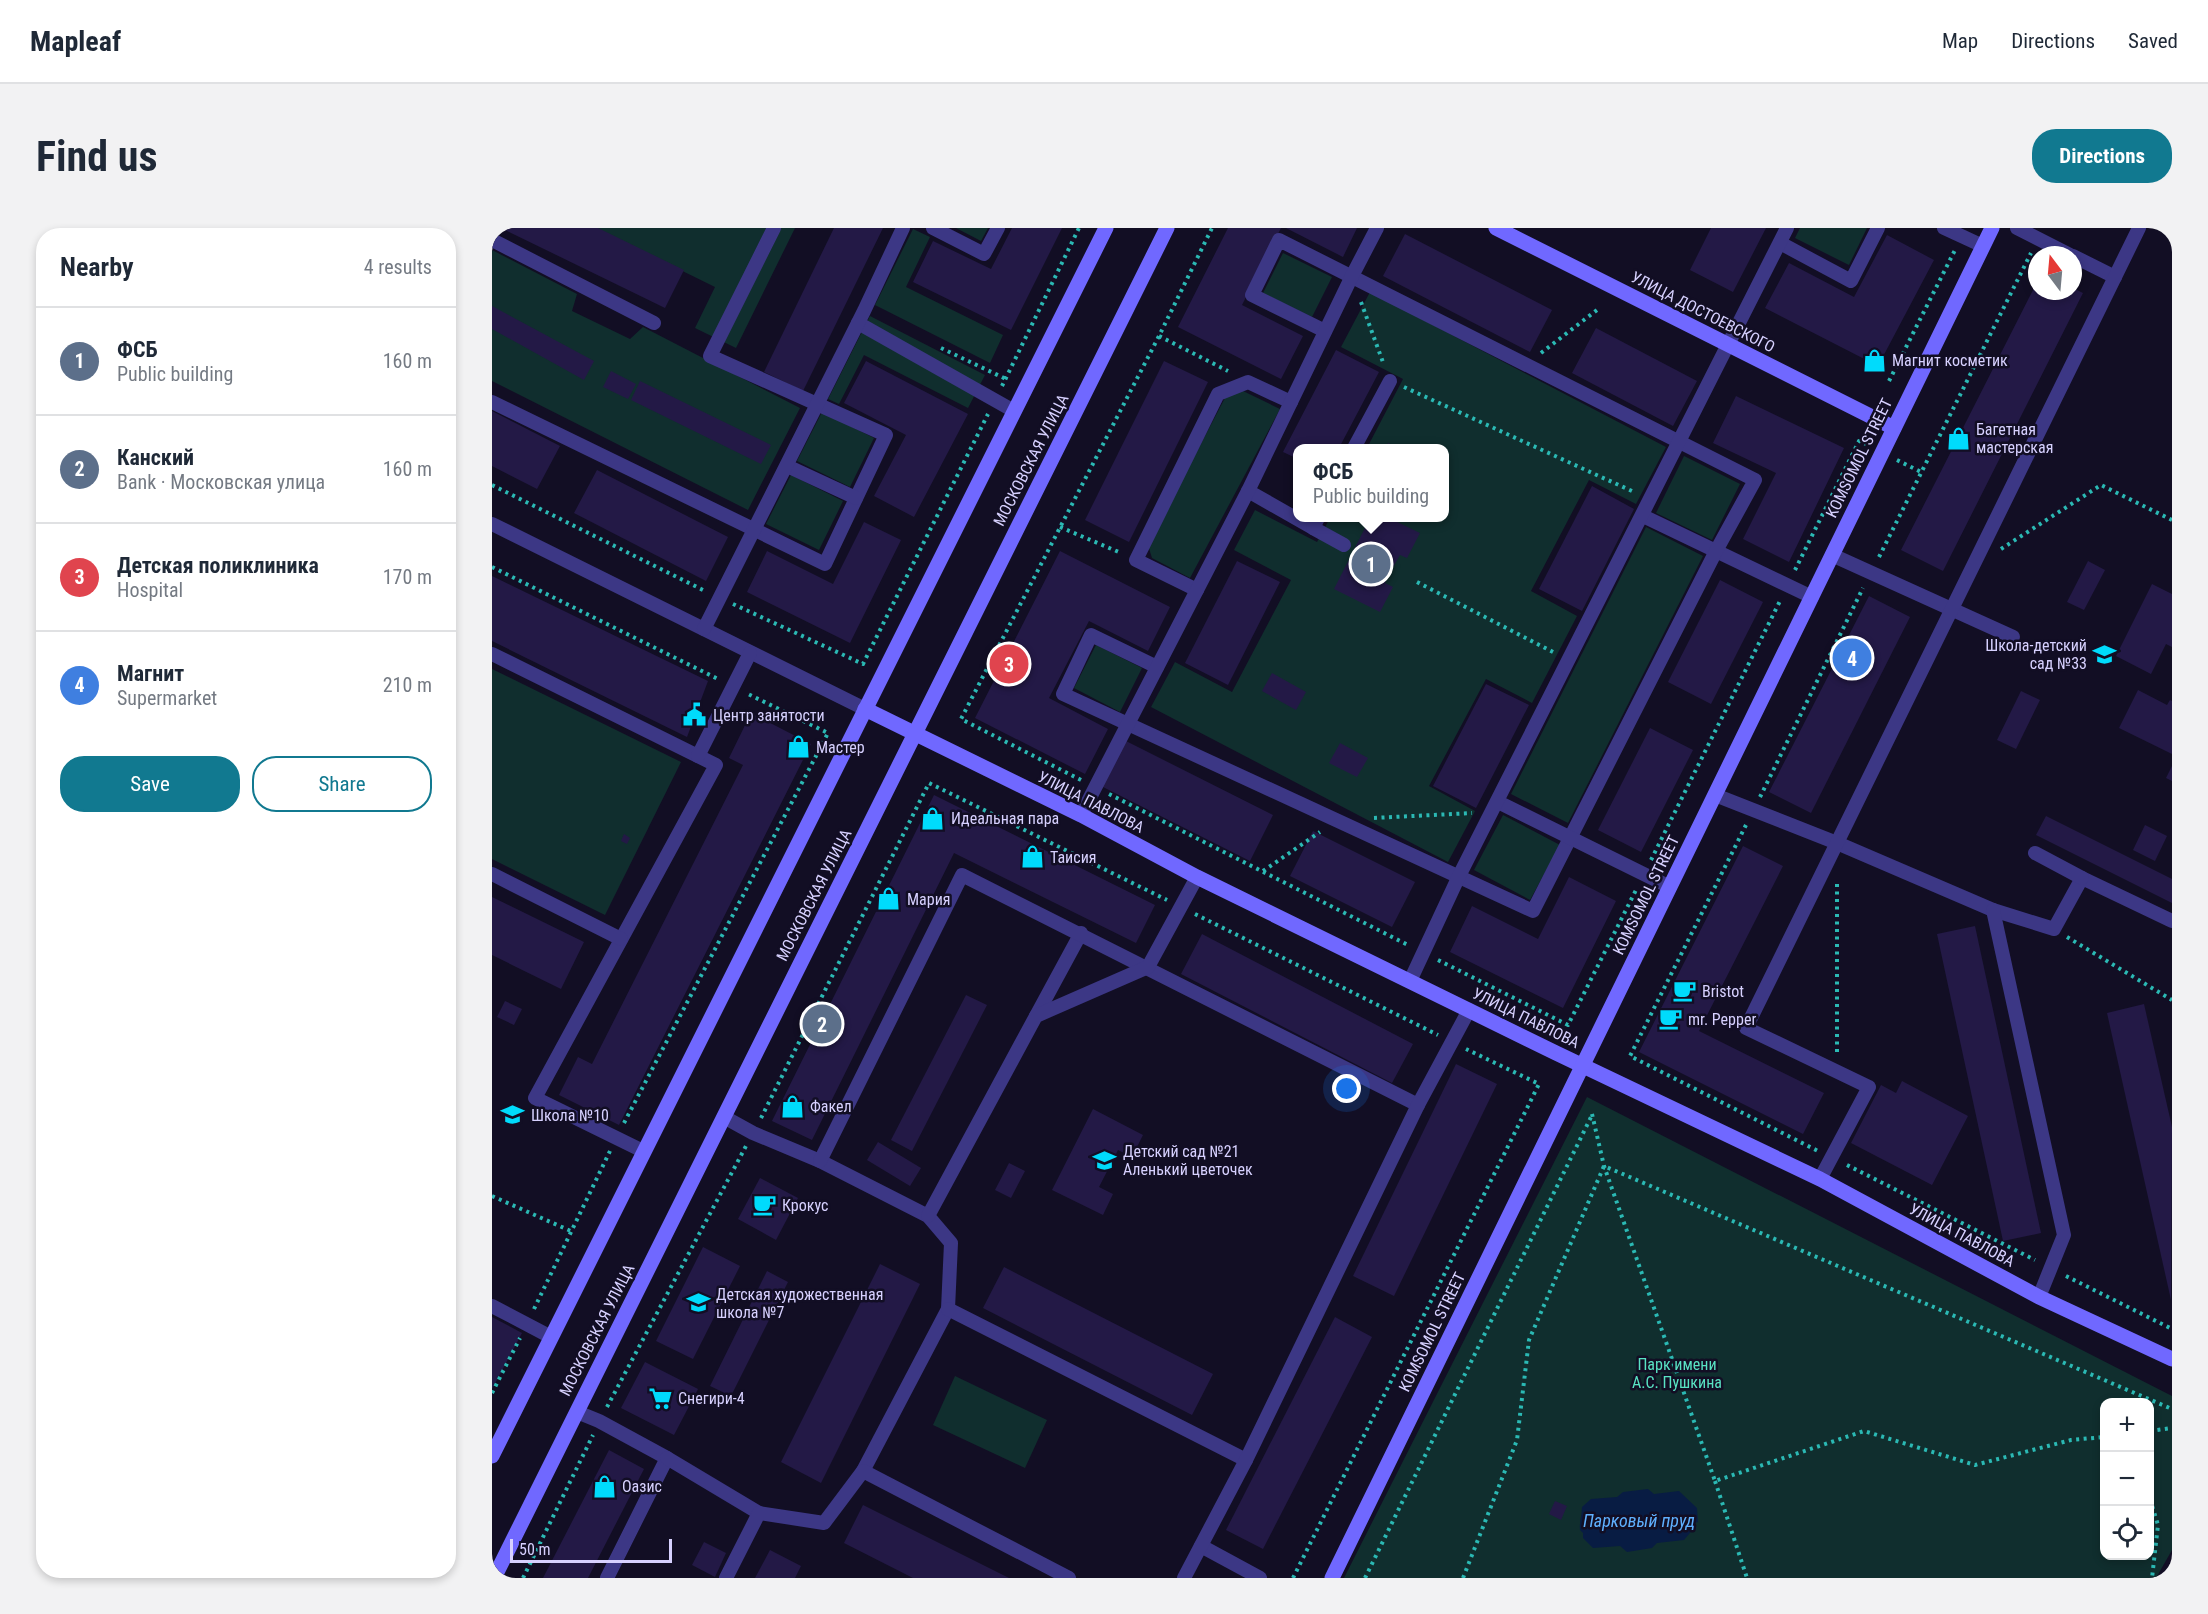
<!DOCTYPE html>
<html lang="en">
<head>
<meta charset="utf-8">
<style>
  body { margin:0; font-family:"Roboto Condensed",sans-serif; background:#f2f2f3; color:#1f2937 }
  .controls { position:absolute; right:18px; bottom:18px; display:grid; overflow:hidden; border-radius:12px; box-shadow:0 3px 9px #0003 }
  .controls button { width:54px; height:54px; display:grid; place-items:center; padding:0; border:0; border-bottom:2px solid #e0e1e3; background:#fff; color:#1f2937; font:30px sans-serif }
  .compass { position:absolute; left:1536px; top:18px; width:54px; height:54px; border-radius:50%; background:#fff; box-shadow:0 3px 9px #0003; rotate:344deg }
  .scale { position:absolute; left:18px; bottom:15px; width:162px; box-sizing:border-box; padding-left:6px; border:3px solid #d7d1ff; border-top:0; font-size:16px; line-height:21px; white-space:nowrap; color:#d7d1ff; -webkit-text-stroke:4px #120e24; paint-order:stroke }
  .you { position:absolute; left:855px; top:861px; width:21px; height:21px; margin:-15px; border:4px solid #fff; border-radius:50%; background:#1a73e8; box-shadow:0 0 0 9px #1a73e833 }
  .badge { display:grid; place-items:center; width:39px; height:39px; border-radius:50%; background:#117990; color:#fff; font-size:20px; font-weight:700 }
  .pin { position:absolute; translate:-50% -50%; border:3px solid #fff; box-shadow:0 2px 6px #0006 }
  .popup { position:absolute; left:801px; top:216px; width:156px; height:78px; box-sizing:border-box; display:grid; place-content:center; border-radius:12px; background:#fff; filter:drop-shadow(0 2px 4px #0005); font-size:20px; white-space:nowrap; color:#747a83 }
  .popup b { font-size:22px; color:#1f2937 }
  .popup::after { content:''; position:absolute; left:50%; top:100%; margin-left:-12px; border:12px solid transparent; border-top-color:#fff }
  .list { margin:0; padding:0; list-style:none }
  h2 { display:flex; justify-content:space-between; align-items:center; height:78px; margin:0; padding:0 24px; font-size:26px }
  h2 small { font-size:20px; font-weight:400; color:#747a83 }
  .list li { display:grid; grid-template-columns:39px 1fr auto; gap:18px; align-items:center; box-sizing:border-box; height:108px; padding:0 24px; border-top:2px solid #e0e1e3 }
  .list b { display:block; font-size:22px; white-space:nowrap }
  .list p { margin:0; font-size:20px; white-space:nowrap; color:#747a83 }
  .list em { font-size:20px; font-style:normal; color:#747a83 }
  .actions { display:flex; gap:12px; padding:18px 24px }
  .actions a { flex:1; padding:14px 0; border:2px solid #117990; border-radius:24px; text-align:center; font-size:21px; color:#117990 }
  .actions .main { background:#117990; color:#fff }
  .icon { flex:none; width:33px; height:33px; fill:none; stroke:currentColor; stroke-width:2; stroke-linecap:round; stroke-linejoin:round }
  .map { position:relative; flex:none; width:1680px; height:1350px; overflow:hidden; border-radius:24px }
  header { display:flex; align-items:center; gap:36px; box-sizing:border-box; height:84px; padding:0 30px; background:#fff; border-bottom:2px solid #e0e1e3 }
  header strong { font-size:28px }
  nav { display:flex; gap:33px; margin-inline-start:auto; font-size:21px }
  .intro { display:flex; align-items:center; justify-content:space-between; box-sizing:border-box; height:144px; padding:0 36px }
  h1 { margin:0; font-size:42px }
  .button { padding:15px 27px; border-radius:24px; background:#117990; color:#fff; font-size:21px; font-weight:700 }
  main { display:flex; gap:36px; padding:0 36px }
  aside { flex:1; background:#fff; border-radius:24px; box-shadow:0 3px 9px #0003 }
  .map>svg:first-child { display:block }
  .green { fill:#102e2e; fill-rule:evenodd }
  .water { fill:#081c43 }
  .building { fill:#231946 }
  .lines { fill:none; stroke-linecap:round; stroke-linejoin:round }
  .path { stroke:#2bb9b4; stroke-width:4; stroke-dasharray:3 4.5; stroke-linecap:butt }
  .lane { stroke:#3c3785; stroke-width:14 }
  .secondary { stroke:#7068ff; stroke-width:15 }
  .labels { text-anchor:middle; dominant-baseline:central; stroke-width:5; stroke-linejoin:round; paint-order:stroke }
  .street-label { font-size:16px; fill:#d7d1ff; stroke:#120e24 }
  .poi-label { font-size:16px; fill:#d7d1ff; stroke:#120e24; text-anchor:start }
  .park-label { font-size:16px; fill:#59e3c4; stroke:#120e24 }
  .water-label { font-size:18px; font-style:italic; fill:#5fb0ff; stroke:#120e24 }
</style>
</head>
<body>
<header>
<strong>Mapleaf</strong>
<nav><a>Map</a><a>Directions</a><a>Saved</a></nav>
</header>
<div class="intro"><h1>Find us</h1><a class="button">Directions</a></div>
<main>
<aside>
<h2>Nearby<small>4 results</small></h2>
<ul class="list">
<li><span class="badge" style="background:#5c6f8a">1</span><div><b>ФСБ</b><p>Public building</p></div><em>160 m</em></li>
<li><span class="badge" style="background:#5c6f8a">2</span><div><b>Канский</b><p>Bank · Московская улица</p></div><em>160 m</em></li>
<li><span class="badge" style="background:#e0444e">3</span><div><b>Детская поликлиника</b><p>Hospital</p></div><em>170 m</em></li>
<li><span class="badge" style="background:#3f7fe0">4</span><div><b>Магнит</b><p>Supermarket</p></div><em>210 m</em></li>
</ul>
<div class="actions"><a class="main">Save</a><a>Share</a></div>
</aside>
<div class="map">
<svg width="1680" height="1350" viewBox="0 0 1680 1350">
  <rect width="100%" height="100%" fill="#120e24"/>
  <g class="green">
    <path d="M103 0H303L244 120 203 100 223 59Z"/>
    <path d="M464 0H496L489 13Z"/>
    <path d="M1308 0H1375L1357 37 1303 10Z"/>
    <path d="M421 1 438 9 414 59 511 107 498 135 383 77Z"/>
    <path d="M0 22 85 66 80 83 138 111 151 99 308 180 256 282 0 153Z"/>
    <path d="M791 25 840 49 820 89 771 65Z"/>
    <path d="M878 64 1174 219 1144 276 1097 252 1039 363 1085 388 1040 475 994 451 937 558 983 583 956 634 659 479 683 434 740 464 799 352 742 322 763 282 825 314 838 290H952V220H875L911 151 849 119Z"/>
    <path d="M378 88 493 147 476 180 372 127 347 176 336 171Z"/>
    <path d="M749 162 788 181 698 350 660 330 656 317 734 168Z"/>
    <path d="M330 184 382 210 358 259 305 233Z"/>
    <path d="M1192 228 1248 256 1220 312 1164 285Z"/>
    <path d="M299 247 351 273 327 322 274 296Z"/>
    <path d="M1154 299 1211 328 1076 595 1019 566Z"/>
    <path d="M604 417 650 440 628 484 582 460Z"/>
    <path d="M0 441 189 534 113 687 0 631Z"/>
    <path d="M1011 587 1068 617 1038 672 982 642Z"/>
    <path d="M1095 869 1680 1168V1322L1664 1350H852ZM1612 1174H1658V1328H1612Z"/>
    <path d="M463 1148 555 1192 533 1240 441 1197Z"/>
  </g>
  <path class="water" d="M1156 1261 1162 1266 1187 1263 1205 1280 1206 1294 1203 1295V1299L1192 1312 1165 1315 1160 1320 1135 1324 1128 1318 1101 1320 1091 1310V1305L1088 1302C1087 1294 1090 1288 1090 1279L1099 1271 1125 1269 1131 1264Z"/>
  <g class="building">
    <path d="M9 0H106L192 42 173 80Z"/>
    <path d="M342 0H391L311 163 272 144Z"/>
    <path d="M520 0H570L519 102 421 54 441 13 499 41Z"/>
    <path d="M736 0H789L750 77 811 108 789 151 686 99Z"/>
    <path d="M794 0H865L851 29Z"/>
    <path d="M1219 0H1274L1241 64 1198 42Z"/>
    <path d="M913 6 1060 82 1038 124 891 48Z"/>
    <path d="M1395 7 1442 32 1386 138 1273 80 1297 35 1362 69Z"/>
    <path d="M1545 54V63H1581V60L1591 65 1451 343 1409 322Z"/>
    <path d="M0 78 102 133 92 152 0 101Z"/>
    <path d="M1104 100 1205 153 1181 198 1080 145Z"/>
    <path d="M844 122 887 144 847 220H806V231L791 224Z"/>
    <path d="M374 133 476 186 422 289 382 268 414 207 352 175Z"/>
    <path d="M672 133 716 154 637 314 593 292Z"/>
    <path d="M119 143 144 156 136 171 111 159Z"/>
    <path d="M148 153 279 217 269 236 139 172Z"/>
    <path d="M1244 168 1352 220 1297 334 1251 311 1284 245 1221 215Z"/>
    <path d="M0 183 68 218 45 261 0 238Z"/>
    <path d="M896 215 907 220H894Z"/>
    <path d="M105 242 236 309 214 353 82 285Z"/>
    <path d="M1100 258 1142 281 1090 383 1047 361Z"/>
    <path d="M878 290H897L928 305 915 330 908 327 900 341 893 355 901 359 888 384 842 361Z"/>
    <path d="M372 294 409 312 358 415 255 364 275 323 341 356Z"/>
    <path d="M568 323 678 379 656 423 597 393 557 470 616 501 593 546 483 490Z"/>
    <path d="M745 333 788 354 736 457 693 435Z"/>
    <path d="M1596 333 1613 342 1592 382 1575 374Z"/>
    <path d="M0 348 216 453 195 509 0 413Z"/>
    <path d="M1228 352 1271 374 1219 476 1176 454Z"/>
    <path d="M1660 356 1680 366V419L1674 416 1659 446 1624 428Z"/>
    <path d="M1377 368 1418 389 1319 585 1277 564Z"/>
    <path d="M780 445 814 464 804 482 770 463Z"/>
    <path d="M994 456 1037 477 984 580 941 558Z"/>
    <path d="M1646 462 1675 477 1678 472 1680 473V526L1627 500Z"/>
    <path d="M1529 463 1548 472 1524 521 1505 512Z"/>
    <path d="M259 485 319 516 127 897 67 867 86 829 100 836 251 537 237 530Z"/>
    <path d="M1158 500 1201 522 1149 624 1106 602Z"/>
    <path d="M632 512 781 587 758 633 609 558Z"/>
    <path d="M848 515 876 530 865 549 837 535Z"/>
    <path d="M1680 538V553L1674 550Z"/>
    <path d="M442 567 663 677 644 715 462 625 320 912 280 893Z"/>
    <path d="M1554 588 1680 651V675L1544 607Z"/>
    <path d="M1653 597 1675 608 1663 633 1641 622Z"/>
    <path d="M821 603 923 654 900 699 798 648Z"/>
    <path d="M132 606 138 610 135 616 129 613Z"/>
    <path d="M1251 618 1291 638 1207 803 1332 865 1311 906 1147 824Z"/>
    <path d="M1077 649 1124 673 1071 780 958 724 980 678 1046 711Z"/>
    <path d="M0 669 92 714 69 761 0 727Z"/>
    <path d="M1483 698 1549 1005 1511 1013 1445 706Z"/>
    <path d="M710 706 921 816 900 855 689 746Z"/>
    <path d="M474 767 495 777 420 923 399 912Z"/>
    <path d="M13 773 30 781 22 797 5 789Z"/>
    <path d="M1652 776 1680 899 1679 1072 1615 785Z"/>
    <path d="M964 836 1005 856 902 1068 861 1048Z"/>
    <path d="M1410 853 1476 888 1440 957 1359 915 1389 857 1404 865Z"/>
    <path d="M601 881 651 907 640 929 626 922 607 959 621 966 611 987 560 962Z"/>
    <path d="M386 914 429 940 418 958 375 932Z"/>
    <path d="M517 935 533 943 519 970 503 962Z"/>
    <path d="M268 950 306 970 284 1012 246 991Z"/>
    <path d="M211 1019 248 1038 201 1131 164 1113Z"/>
    <path d="M388 1036 428 1056 329 1255 289 1234Z"/>
    <path d="M512 1039 721 1146 700 1187 491 1080Z"/>
    <path d="M275 1043 296 1054 239 1168 218 1158Z"/>
    <path d="M0 1089 30 1105 0 1161Z"/>
    <path d="M843 1089 880 1109 771 1321 734 1302Z"/>
    <path d="M153 1134 206 1161 182 1207 129 1180Z"/>
    <path d="M117 1222 152 1241 96 1350H51Z"/>
    <path d="M1063 1273 1075 1278 1069 1292 1057 1286Z"/>
    <path d="M371 1277 517 1350H421L352 1315Z"/>
    <path d="M212 1314 234 1325 223 1349 200 1337Z"/>
    <path d="M278 1322 309 1338 303 1350H263Z"/>
  </g>
  <g class="lines">
    <g class="path">
      <path d="M869 74 892 137"/>
      <path d="M667 108 736 143"/>
      <path d="M449 120 514 151"/>
      <path d="M1049 125 1105 82"/>
      <path d="M1397 153 1463 22"/>
      <path d="M510 158 587 0"/>
      <path d="M912 159 1142 264"/>
      <path d="M1405 232 1429 244"/>
      <path d="M0 257 213 363"/>
      <path d="M568 299 629 325"/>
      <path d="M1509 321 1609 257 1680 292"/>
      <path d="M1387 329 1539 25"/>
      <path d="M0 339 228 452"/>
      <path d="M1303 342 1367 213 1374 216"/>
      <path d="M925 354 1061 424"/>
      <path d="M241 376 371 436 496 186"/>
      <path d="M589 552 469 491 667 108 720 0"/>
      <path d="M617 566 918 718"/>
      <path d="M1268 569 1371 360"/>
      <path d="M882 590 980 585"/>
      <path d="M1254 597 1138 828 1326 923"/>
      <path d="M1159 632 1288 373"/>
      <path d="M771 643 828 604"/>
      <path d="M703 686 946 807"/>
      <path d="M1575 709 1680 772"/>
      <path d="M946 732 1076 797 1145 660"/>
      <path d="M1345 824V655"/>
      <path d="M1100 886 1112 938 1223 1253 1372 1203 1483 1237 1579 1212 1612 1209"/>
      <path d="M269 890 437 555 675 672"/>
      <path d="M132 895 336 505 256 466"/>
      <path d="M1355 937 1543 1032"/>
      <path d="M0 968 81 1004"/>
      <path d="M1574 1048 1680 1101"/>
      <path d="M42 1081 118 923"/>
      <path d="M0 1165 28 1110"/>
      <path d="M115 1179 254 918"/>
      <path d="M1658 1203 1680 1200"/>
      <path d="M1223 1253 1255 1350"/>
      <path d="M1658 1271 1666 1297 1660 1350"/>
      <path d="M31 1350 101 1207"/>
      <path d="M801 1350 1047 856 974 821"/>
      <path d="M873 1350 1100 887"/>
      <path d="M971 1350 1025 1212 1037 1112 1112 938 1680 1181"/>
    </g>
    <g class="lane">
      <path d="M441 0 492 26 506 0"/>
      <path d="M1452 0 1491 18"/>
      <path d="M1525 0 1578 27"/>
      <path d="M0 12 162 95"/>
      <path d="M1288 15 1359 53 1386 0"/>
      <path d="M1581 28 1623 49"/>
      <path d="M366 95 522 183"/>
      <path d="M0 174 333 336 394 207 218 128 282 0"/>
      <path d="M862 220 898 153"/>
      <path d="M295 238 364 270"/>
      <path d="M756 263 821 300 826 290"/>
      <path d="M1151 288 1320 369"/>
      <path d="M0 296 373 481"/>
      <path d="M821 300 852 317"/>
      <path d="M1340 327 1521 409"/>
      <path d="M705 362 644 332 726 166 756 154 799 174"/>
      <path d="M212 401 372 83 411 0"/>
      <path d="M0 426 224 537 43 870 151 923"/>
      <path d="M665 439 599 407 571 466 1041 683 1224 323 1263 252 787 12 760 67 833 103"/>
      <path d="M206 528 258 425"/>
      <path d="M1223 567 1345 615 1501 682 1562 701 1590 650 1680 693"/>
      <path d="M1006 574 1178 659"/>
      <path d="M589 587 756 263 860 48 885 0"/>
      <path d="M1543 625 1590 650"/>
      <path d="M0 646 129 711"/>
      <path d="M1501 682 1572 1007 1547 1069"/>
      <path d="M918 753 967 648 1295 0"/>
      <path d="M544 788 589 705"/>
      <path d="M232 889 261 905 328 933 436 988 459 1015 456 1081 371 1243"/>
      <path d="M328 933 470 647 926 877"/>
      <path d="M1328 951 1377 859 1254 800 1647 0"/>
      <path d="M436 988 544 788 656 739 705 649"/>
      <path d="M0 1078 59 1109"/>
      <path d="M456 1081 754 1232"/>
      <path d="M85 1184 107 1193 175 1230 115 1350"/>
      <path d="M175 1230 267 1285"/>
      <path d="M709 1318 768 1350"/>
      <path d="M234 1350 267 1285 332 1295 371 1243 577 1350"/>
      <path d="M692 1350 754 1232 926 877 977 782"/>
    </g>
    <g class="secondary">
      <path d="M1004 0 1402 200"/>
      <path d="M373 481 589 587 705 649 1064 825 1328 951 1547 1069 1680 1131"/>
      <path d="M0 1228 614 0"/>
      <path d="M2 1350 675 0"/>
      <path d="M840 1350 1500 0"/>
    </g>
  </g>
  <defs>
    <symbol id="shop-bare" viewBox="-9 -9 18 18"><path d="M-5-2.5h2.3a2.7 3.5 0 0 1 5.4 0H5L5.5 6h-11ZM-1.5-2.5h3a1.5 2.3 0 0 0-3 0Z" fill="#00dbfc" stroke="#120e24" stroke-width="2.5" paint-order="stroke"/></symbol>
    <symbol id="school-bare" viewBox="-9 -9 18 18"><path d="M0-5L7-2L0 1L-7-2ZM-4 1L0 2.5L4 1V4Q0 6-4 4Z" fill="#00dbfc" stroke="#120e24" stroke-width="2.5" paint-order="stroke"/></symbol>
    <symbol id="civic-bare" viewBox="-9 -9 18 18"><path d="M-.6-6.5H3V-4.5H.6V-3L4-1V1h2V6H-6V1h2V-1L-.6-3ZM-1.2 2.5V6h2.4V2.5Z" fill="#00dbfc" stroke="#120e24" stroke-width="2.5" paint-order="stroke"/></symbol>
    <symbol id="cafe-bare" viewBox="-9 -9 18 18"><path d="M-5.5-4.5H6V0H3Q3 3.5 0 3.5H-2.5Q-5.5 3.5-5.5 0ZM3-3.2v2h1.7v-2ZM-6 4.5H4V6H-6Z" fill="#00dbfc" stroke="#120e24" stroke-width="2.5" paint-order="stroke"/></symbol>
    <symbol id="supermarket-bare" viewBox="-9 -9 18 18"><path d="M-6-5.5h2.5l.6 2H6L4.5 2H-2.5L-4.4-4H-6ZM-1.5 3.2a1.3 1.3 0 1 0 .1 0ZM3 3.2a1.3 1.3 0 1 0 .1 0Z" fill="#00dbfc" stroke="#120e24" stroke-width="2.5" paint-order="stroke"/></symbol>
  </defs>
  <g fill-rule="evenodd">
    <use href="#shop-bare" x="1366" y="116" width="33" height="33"/>
    <use href="#shop-bare" x="1450" y="194" width="33" height="33"/>
    <use href="#school-bare" x="1596" y="410" width="33" height="33"/>
    <use href="#civic-bare" x="186" y="470" width="33" height="33"/>
    <use href="#shop-bare" x="290" y="502" width="33" height="33"/>
    <use href="#shop-bare" x="424" y="574" width="33" height="33"/>
    <use href="#shop-bare" x="524" y="612" width="33" height="33"/>
    <use href="#shop-bare" x="380" y="654" width="33" height="33"/>
    <use href="#cafe-bare" x="1176" y="746" width="33" height="33"/>
    <use href="#cafe-bare" x="1162" y="774" width="33" height="33"/>
    <use href="#shop-bare" x="284" y="862" width="33" height="33"/>
    <use href="#school-bare" x="4" y="870" width="33" height="33"/>
    <use href="#school-bare" x="596" y="916" width="33" height="33"/>
    <use href="#cafe-bare" x="256" y="960" width="33" height="33"/>
    <use href="#school-bare" x="190" y="1058" width="33" height="33"/>
    <use href="#supermarket-bare" x="152" y="1154" width="33" height="33"/>
    <use href="#shop-bare" x="96" y="1242" width="33" height="33"/>
  </g>
  <g class="labels">
    <g class="street-label">
      <text transform="translate(1211 84) rotate(27)">УЛИЦА ДОСТОЕВСКОГО</text>
      <text transform="translate(1367 230) rotate(-64)">KOMSOMOL STREET</text>
      <text transform="translate(539 232) rotate(-63)">МОСКОВСКАЯ УЛИЦА</text>
      <text transform="translate(599 574) rotate(27)">УЛИЦА ПАВЛОВА</text>
      <text transform="translate(322 667) rotate(-63)">МОСКОВСКАЯ УЛИЦА</text>
      <text transform="translate(1154 667) rotate(-64)">KOMSOMOL STREET</text>
      <text transform="translate(1034 790) rotate(26)">УЛИЦА ПАВЛОВА</text>
      <text transform="translate(1470 1007) rotate(28)">УЛИЦА ПАВЛОВА</text>
      <text transform="translate(105 1102) rotate(-63)">МОСКОВСКАЯ УЛИЦА</text>
      <text transform="translate(940 1104) rotate(-64)">KOMSOMOL STREET</text>
    </g>
    <g class="poi-label">
      <text x="1400" y="132">Магнит косметик</text>
      <text x="1484" y="201">Багетная<tspan x="1484" dy="18">мастерская</tspan></text>
      <text x="1595" y="417" text-anchor="end">Школа-детский<tspan x="1595" dy="18">сад №33</tspan></text>
      <text x="221" y="487">Центр занятости</text>
      <text x="324" y="519">Мастер</text>
      <text x="459" y="590">Идеальная пара</text>
      <text x="558" y="629">Таисия</text>
      <text x="415" y="671">Мария</text>
      <text x="1210" y="763">Bristot</text>
      <text x="1196" y="791">mr. Pepper</text>
      <text x="318" y="878">Факел</text>
      <text x="39" y="887">Школа №10</text>
      <text x="631" y="923">Детский сад №21<tspan x="631" dy="18">Аленький цветочек</tspan></text>
      <text x="290" y="977">Крокус</text>
      <text x="224" y="1066">Детская художественная<tspan x="224" dy="18">школа №7</tspan></text>
      <text x="186" y="1170">Снегири-4</text>
      <text x="130" y="1258">Оазис</text>
    </g>
    <g class="park-label">
      <text x="1185" y="1136">Парк имени<tspan x="1185" dy="18">А.С. Пушкина</tspan></text>
    </g>
    <g class="water-label">
      <text x="1147" y="1292">Парковый пруд</text>
    </g>
  </g>
</svg>
<div class="controls">
<button>+</button>
<button>−</button>
<button><svg class="icon" aria-label="locate" viewBox="0 0 24 24"><circle cx="12" cy="12" r="6"/><path d="M12 2v4M12 18v4M2 12h4M18 12h4"/></svg></button>
</div>
<svg class="compass" viewBox="-18 -18 36 36"><path d="M0-13l5 13h-10z" fill="#e53935"/><path d="M0 13l5-13h-10z" fill="#747a83"/></svg>
<div class="scale">50 m</div>
<div class="you"></div>
<div class="pin badge" style="left:879px;top:336px;background:#5c6f8a">1</div>
<div class="popup"><b>ФСБ</b>Public building</div>
<div class="pin badge" style="left:330px;top:796px;background:#5c6f8a">2</div>
<div class="pin badge" style="left:517px;top:436px;background:#e0444e">3</div>
<div class="pin badge" style="left:1360px;top:430px;background:#3f7fe0">4</div>
</div>
</main>
</body>
</html>
